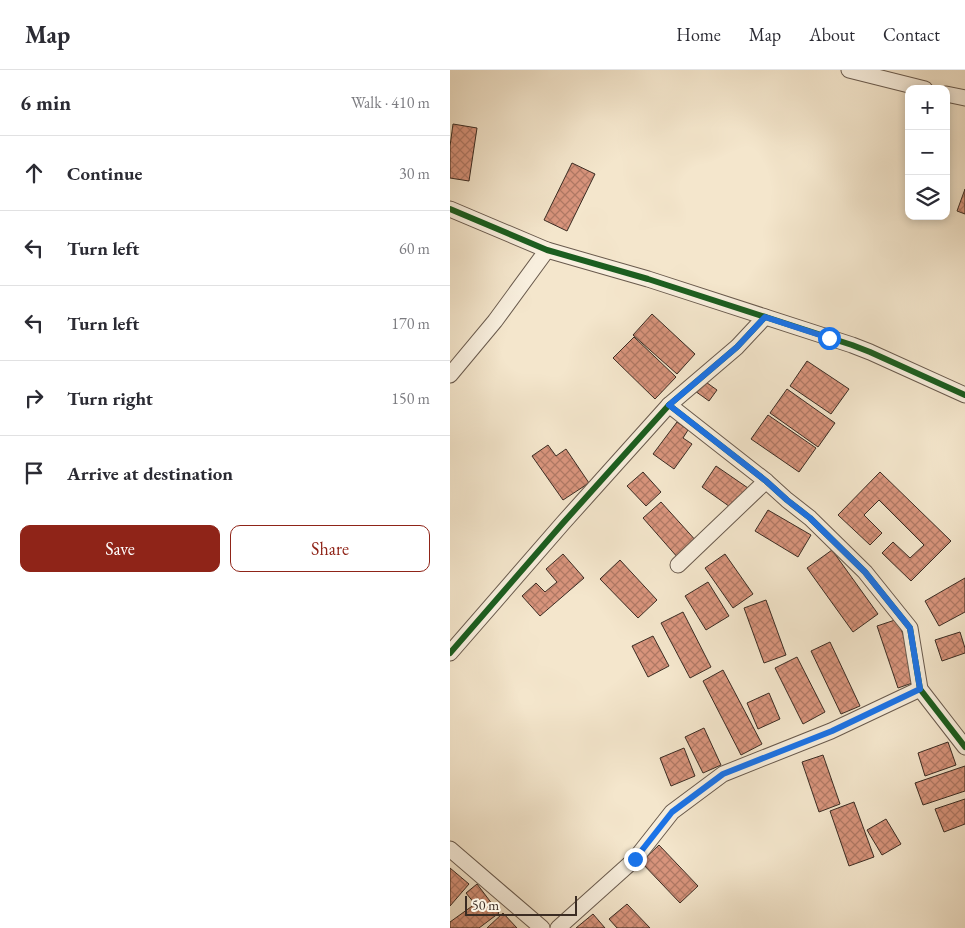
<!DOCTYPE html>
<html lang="en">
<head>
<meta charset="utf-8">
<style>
  body { margin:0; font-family:"EB Garamond",serif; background:#f2f2f3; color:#2b2b33 }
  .controls { position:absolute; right:15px; top:15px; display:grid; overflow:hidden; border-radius:10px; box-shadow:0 2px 8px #0003 }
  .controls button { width:45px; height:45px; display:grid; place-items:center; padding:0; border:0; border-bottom:1px solid #e1e1e2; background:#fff; color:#2b2b33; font:25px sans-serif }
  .scale { position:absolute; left:15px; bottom:12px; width:112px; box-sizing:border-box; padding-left:5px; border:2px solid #3b2c23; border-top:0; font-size:14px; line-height:18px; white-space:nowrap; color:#3b2c23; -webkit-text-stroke:4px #f8efde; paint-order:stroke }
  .stop { position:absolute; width:15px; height:15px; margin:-11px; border:4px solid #1a73e8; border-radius:50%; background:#fff }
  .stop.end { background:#1a73e8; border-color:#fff; box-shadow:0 1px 5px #0008 }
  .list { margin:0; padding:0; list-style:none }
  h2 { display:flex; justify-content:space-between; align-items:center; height:65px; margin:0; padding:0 20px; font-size:21px }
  h2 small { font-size:16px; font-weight:400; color:#7c7c81 }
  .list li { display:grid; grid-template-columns:32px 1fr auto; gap:15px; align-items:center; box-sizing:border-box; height:75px; padding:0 20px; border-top:1px solid #e1e1e2 }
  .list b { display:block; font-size:19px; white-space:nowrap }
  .list em { font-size:16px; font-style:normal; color:#7c7c81 }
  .actions { display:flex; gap:10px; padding:15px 20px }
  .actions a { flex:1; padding:11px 0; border:1px solid #8f2418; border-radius:10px; text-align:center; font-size:18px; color:#8f2418 }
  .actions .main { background:#8f2418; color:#fff }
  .icon { flex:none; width:28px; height:28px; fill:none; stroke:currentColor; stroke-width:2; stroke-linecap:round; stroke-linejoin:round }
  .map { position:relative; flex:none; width:515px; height:858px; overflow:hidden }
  header { display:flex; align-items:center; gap:30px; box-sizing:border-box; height:70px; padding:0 25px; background:#fff; border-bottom:1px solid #e1e1e2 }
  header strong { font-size:24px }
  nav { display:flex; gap:28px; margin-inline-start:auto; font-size:18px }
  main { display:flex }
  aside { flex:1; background:#fff }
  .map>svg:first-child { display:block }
  .building { fill:url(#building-cross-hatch); stroke:#3b2c23 }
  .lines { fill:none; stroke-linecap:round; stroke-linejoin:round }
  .street-casing { stroke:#695a4d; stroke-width:17 }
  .street { stroke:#f8efde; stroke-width:15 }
  .cycleway-casing { stroke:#f8efde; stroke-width:9 }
  .cycleway { stroke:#1b5e20; stroke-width:6 }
  .route { stroke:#1a73e8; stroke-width:6 }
</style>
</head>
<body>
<header>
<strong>Map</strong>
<nav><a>Home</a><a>Map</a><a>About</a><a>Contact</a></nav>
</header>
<main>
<aside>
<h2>6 min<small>Walk · 410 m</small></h2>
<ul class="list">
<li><svg class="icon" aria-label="ahead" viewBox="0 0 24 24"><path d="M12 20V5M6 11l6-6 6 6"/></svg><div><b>Continue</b></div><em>30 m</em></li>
<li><svg class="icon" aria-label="left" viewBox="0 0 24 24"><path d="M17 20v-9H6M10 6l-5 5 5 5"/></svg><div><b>Turn left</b></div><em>60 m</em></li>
<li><svg class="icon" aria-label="left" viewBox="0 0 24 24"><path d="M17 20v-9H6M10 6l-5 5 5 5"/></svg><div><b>Turn left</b></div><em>170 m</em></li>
<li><svg class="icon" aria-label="right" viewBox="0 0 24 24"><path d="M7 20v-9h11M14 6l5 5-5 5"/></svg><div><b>Turn right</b></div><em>150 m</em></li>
<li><svg class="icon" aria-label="arrive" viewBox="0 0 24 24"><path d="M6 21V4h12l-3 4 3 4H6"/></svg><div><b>Arrive at destination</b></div></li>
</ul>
<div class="actions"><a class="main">Save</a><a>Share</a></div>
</aside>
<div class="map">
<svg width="515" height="858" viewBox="0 0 515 858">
  <defs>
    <pattern id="building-cross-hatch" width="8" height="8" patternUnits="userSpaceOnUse" patternTransform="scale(1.25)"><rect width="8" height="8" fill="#d8947c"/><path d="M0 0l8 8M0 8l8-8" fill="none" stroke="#b07965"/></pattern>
  </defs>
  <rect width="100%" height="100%" fill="#f4e6cc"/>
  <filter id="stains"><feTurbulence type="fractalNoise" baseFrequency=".004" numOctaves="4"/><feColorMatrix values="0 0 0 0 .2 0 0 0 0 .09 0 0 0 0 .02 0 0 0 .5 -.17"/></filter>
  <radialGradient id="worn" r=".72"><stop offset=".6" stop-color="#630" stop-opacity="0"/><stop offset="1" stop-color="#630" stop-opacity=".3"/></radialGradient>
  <g class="building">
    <path d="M3 54 27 58 19 111 0 108V76Z"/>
    <path d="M122 93 145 104 117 161 94 150Z"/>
    <path d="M515 119V144L507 141Z"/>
    <path d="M202 244 245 284 227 304 183 265Z"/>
    <path d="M184 267 226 307 205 329 163 288Z"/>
    <path d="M357 291 399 319 381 344 340 316Z"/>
    <path d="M253 310 267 320 259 331 245 321Z"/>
    <path d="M337 319 385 353 368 377 320 343Z"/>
    <path d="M318 345 366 378 349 402 301 369Z"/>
    <path d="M227 352 238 360 233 368 242 374 224 399 203 384Z"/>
    <path d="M98 375 106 386 116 379 139 413 113 430 82 386Z"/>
    <path d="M266 396 298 418 283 439 252 417Z"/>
    <path d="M193 402 211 422 196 436 177 416Z"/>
    <path d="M430 402 501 471 461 511 432 483 443 472 460 488 474 475 429 430 414 445 432 463 420 475 388 445Z"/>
    <path d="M211 432 248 473 229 489 193 448Z"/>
    <path d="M318 440 361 465 348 487 305 461Z"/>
    <path d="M382 480 428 544 403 562 357 498Z"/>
    <path d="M113 484 134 508 90 546 72 526 86 513 95 522 107 512 96 499Z"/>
    <path d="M275 484 303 524 283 538 255 498Z"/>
    <path d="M170 490 207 530 188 548 150 509Z"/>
    <path d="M515 508V542L489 556 475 531Z"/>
    <path d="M258 512 279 546 256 560 235 526Z"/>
    <path d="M316 530 336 585 314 593 294 538Z"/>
    <path d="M233 542 261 597 240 608 211 553Z"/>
    <path d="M448 549 468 611 448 618 427 556Z"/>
    <path d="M510 562 515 578V583L492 591 485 570Z"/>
    <path d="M203 566 219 596 198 607 182 576Z"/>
    <path d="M380 572 410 636 391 644 361 581Z"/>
    <path d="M347 587 375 642 353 654 325 598Z"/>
    <path d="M273 600 312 674 291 685 253 611Z"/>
    <path d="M319 623 330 649 308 659 297 633Z"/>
    <path d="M254 658 271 695 253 703 235 667Z"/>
    <path d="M498 672 506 695 475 706 468 683Z"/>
    <path d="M234 678 245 706 221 716 210 688Z"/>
    <path d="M373 685 390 734 369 742 352 692Z"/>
    <path d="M515 696V721L473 735 465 713Z"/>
    <path d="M515 729V754L494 762 485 739Z"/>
    <path d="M404 732 424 787 399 796 380 741Z"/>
    <path d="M436 749 451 774 432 785 417 760Z"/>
    <path d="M209 775 248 816 230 833 191 792Z"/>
    <path d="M0 798 19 814 0 836Z"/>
    <path d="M27 814 49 843 29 858H0V852L25 834 16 823Z"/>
    <path d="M177 834 200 858H167L159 849Z"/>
    <path d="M53 843 67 858H37Z"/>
    <path d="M143 844 155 858H126Z"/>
  </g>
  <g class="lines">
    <defs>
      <g id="street">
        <path d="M399 0 475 19"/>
        <path d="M496 24 515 28"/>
        <path d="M0 139 97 180 198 209 402 275 420 282 515 325"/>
        <path d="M0 305 45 251 97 180"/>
        <path d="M219 335 316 411 337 430 360 448 415 502 460 558 470 619 515 677"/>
        <path d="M228 495 316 411"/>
        <path d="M0 583 113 453 219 335 287 277 315 247"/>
        <path d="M0 779 92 858"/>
        <path d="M108 858 185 789 222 742 273 704 381 661 470 619"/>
      </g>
    </defs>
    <use href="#street" class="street-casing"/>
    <use href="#street" class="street"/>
    <defs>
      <g id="cycleway">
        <path d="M0 139 97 180 198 209 402 275 420 282 515 325"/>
        <path d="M219 335 316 411 337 430 360 448 415 502 460 558 470 619 515 677"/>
        <path d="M0 583 113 453 219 335 287 277 315 247"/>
      </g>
    </defs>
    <use href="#cycleway" class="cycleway-casing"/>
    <use href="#cycleway" class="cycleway"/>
  </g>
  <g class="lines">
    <path class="route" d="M185 789 222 742 273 704 382 661 470 619 460 558 415 502 360 448 337 430 316 411 219 335 287 277 315 247 379 268"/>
  </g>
  <rect width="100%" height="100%" filter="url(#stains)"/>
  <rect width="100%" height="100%" fill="url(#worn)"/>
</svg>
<div class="controls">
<button>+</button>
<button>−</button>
<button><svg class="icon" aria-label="layers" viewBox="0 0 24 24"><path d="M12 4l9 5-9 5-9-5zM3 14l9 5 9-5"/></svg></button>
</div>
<div class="scale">50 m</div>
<div class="stop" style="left:379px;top:268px"></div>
<div class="stop end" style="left:185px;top:789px"></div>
</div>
</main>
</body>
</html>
